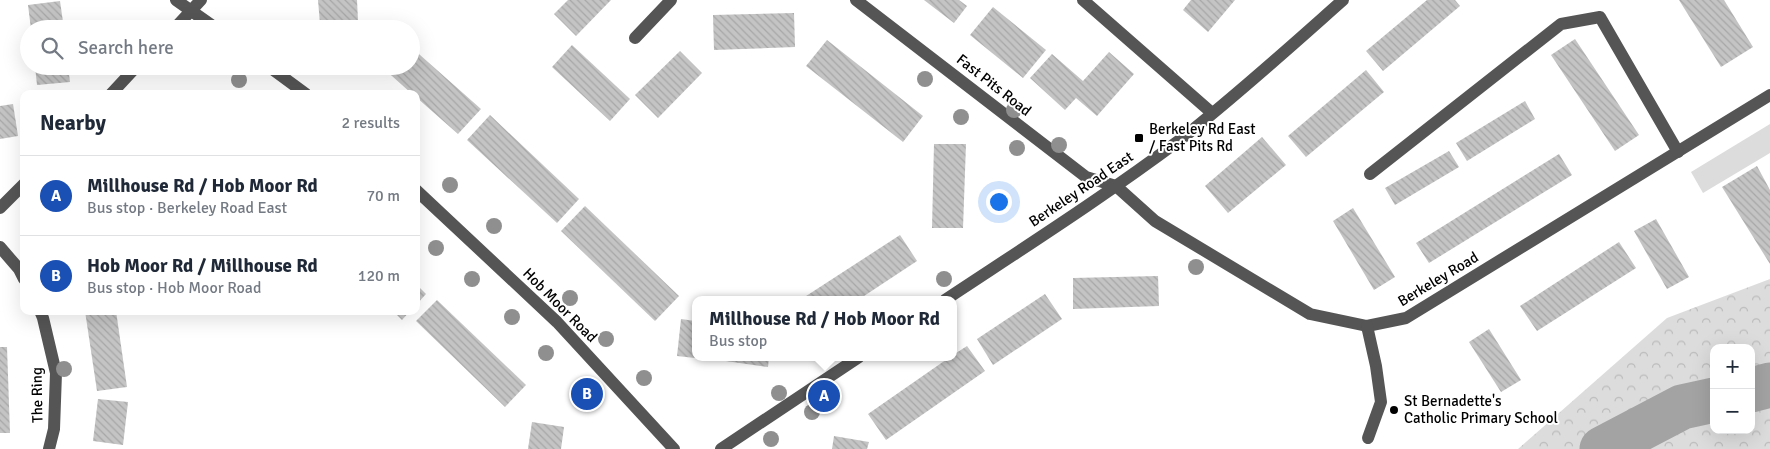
<!DOCTYPE html>
<html lang="en">
<head>
<meta charset="utf-8">
<style>
  body { margin:0; font-family:Signika,sans-serif; background:#f2f2f3; color:#1f2937 }
  .controls { position:absolute; right:15px; bottom:15px; display:grid; overflow:hidden; border-radius:10px; box-shadow:0 5px 20px #0002 }
  .controls button { width:45px; height:45px; display:grid; place-items:center; padding:0; border:0; border-bottom:1px solid #e0e1e3; background:#fff; color:#1f2937; font:25px sans-serif }
  .you { position:absolute; left:998px; top:201px; width:18px; height:18px; margin:-12px; border:4px solid #fff; border-radius:50%; background:#1a73e8; box-shadow:0 0 0 8px #1a73e833 }
  .badge { display:grid; place-items:center; width:32px; height:32px; border-radius:50%; background:#ea580c; color:#fff; font-size:16px; font-weight:700 }
  .pin { position:absolute; translate:-50% -50%; border:2px solid #fff; box-shadow:0 1px 5px #0006 }
  .popup { position:absolute; left:692px; top:296px; width:265px; height:65px; box-sizing:border-box; display:grid; place-content:center; border-radius:10px; background:#fff; filter:drop-shadow(0 1px 4px #0005); font-size:16px; white-space:nowrap; color:#747a83 }
  .popup b { font-size:19px; color:#1f2937 }
  .popup::after { content:''; position:absolute; left:50%; top:100%; margin-left:-10px; border:10px solid transparent; border-top-color:#fff }
  .list { margin:0; padding:0; list-style:none }
  h2 { display:flex; justify-content:space-between; align-items:center; height:65px; margin:0; padding:0 20px; font-size:21px }
  h2 small { font-size:16px; font-weight:400; color:#747a83 }
  .list li { display:grid; grid-template-columns:32px 1fr auto; gap:15px; align-items:center; box-sizing:border-box; height:80px; padding:0 20px; border-top:1px solid #e0e1e3 }
  .list b { display:block; font-size:19px; white-space:nowrap }
  .list p { margin:0; font-size:16px; white-space:nowrap; color:#747a83 }
  .list em { font-size:16px; font-style:normal; color:#747a83 }
  .icon { flex:none; width:28px; height:28px; fill:none; stroke:currentColor; stroke-width:2; stroke-linecap:round; stroke-linejoin:round }
  .map { position:relative; flex:none; width:1770px; height:449px; overflow:hidden }
  .search { position:absolute; background:#fff; box-shadow:0 5px 20px #0002; left:20px; top:20px; width:400px; height:55px; display:flex; align-items:center; gap:12px; box-sizing:border-box; padding:0 18px; border-radius:28px; color:#747a83; font-size:19px }
  .panel { position:absolute; background:#fff; box-shadow:0 5px 20px #0002; left:20px; top:90px; width:400px; height:225px; border-radius:10px }
  .map>svg:first-child { display:block }
  .green { fill:#dcdcdc }
  .forest { fill:url(#forest-crowns); fill-rule:evenodd }
  .lines { fill:none; stroke-linecap:round; stroke-linejoin:round }
  .river { stroke:#a3a3a3; stroke-width:45 }
  .building { fill:url(#building-back-hatch) }
  .minor { stroke:#555; stroke-width:12 }
  .tree { fill:#8f8f8f }
  .poi-dot { fill:#000; stroke:#fff; stroke-width:2 }
  .labels { text-anchor:middle; dominant-baseline:central; stroke-width:4; stroke-linejoin:round; paint-order:stroke }
  .street-label { font-size:15px; fill:#000; stroke:#fff }
  .poi-label { font-size:15px; fill:#000; stroke:#fff; text-anchor:start }
</style>
</head>
<body>
<div class="map">
<svg width="1770" height="449" viewBox="0 0 1770 449">
  <defs>
    <pattern id="forest-crowns" width="20" height="18" patternUnits="userSpaceOnUse" patternTransform="scale(1.25)"><rect width="20" height="18" fill="#dcdcdc"/><path d="M2 6a3 3 0 1 1 6 0M12 15a3 3 0 1 1 6 0" fill="none" stroke="#bbb"/></pattern>
    <pattern id="building-back-hatch" width="6" height="6" patternUnits="userSpaceOnUse" patternTransform="scale(1.25)"><rect width="6" height="6" fill="#c4c4c4"/><path d="M-1 5l2 2M0 0l6 6M5-1l2 2" fill="none" stroke="#a7a7a7"/></pattern>
  </defs>
  <rect width="100%" height="100%" fill="#fff"/>
  <path class="green" d="M1770 124V153L1703 193 1691 172Z"/>
  <path class="forest" d="M1770 279V449H1518L1667 318ZM1714 348H1751V430H1714Z"/>
  <g class="lines">
    <g class="river">
      <path d="M1751 390 1770 385"/>
      <path d="M1602 449 1682 407 1714 400"/>
    </g>
  </g>
  <g class="building">
    <path d="M318 0H357L358 21 320 24Z"/>
    <path d="M568 0H611L576 36 554 14Z"/>
    <path d="M924 0H959L967 6 954 23Z"/>
    <path d="M1191 0H1235L1208 32 1183 10Z"/>
    <path d="M1427 0H1455L1460 6 1383 71 1366 51Z"/>
    <path d="M1679 0H1724L1753 47 1721 67Z"/>
    <path d="M60 1 64 29H31L28 5Z"/>
    <path d="M993 7 1046 50 1023 78 970 35Z"/>
    <path d="M794 13 795 47 714 50 713 15Z"/>
    <path d="M1575 39 1639 135 1615 151 1551 55Z"/>
    <path d="M827 40 923 116 903 142 806 66Z"/>
    <path d="M572 45 630 99 610 121 552 67Z"/>
    <path d="M411 47 481 109 458 134 416 97V94H412L381 66H411Z"/>
    <path d="M680 51 702 73 658 118 635 95Z"/>
    <path d="M1109 52 1134 74 1097 116 1076 98 1065 110 1030 78 1052 54 1083 81Z"/>
    <path d="M35 66H68L70 82 37 85Z"/>
    <path d="M1366 70 1384 92 1306 157 1288 136Z"/>
    <path d="M1525 101 1535 119 1467 161 1456 143Z"/>
    <path d="M13 104 18 136 0 139V106Z"/>
    <path d="M490 115 579 199 557 223 467 140Z"/>
    <path d="M1262 137 1286 165 1228 213 1205 186Z"/>
    <path d="M934 144H966L963 228H932Z"/>
    <path d="M1449 151 1459 167 1395 205 1385 188Z"/>
    <path d="M1559 154 1572 175 1429 263 1416 243Z"/>
    <path d="M1757 166 1770 190V264L1722 187Z"/>
    <path d="M585 206 679 296 655 321 561 231Z"/>
    <path d="M1353 208 1395 277 1374 290 1333 221Z"/>
    <path d="M1656 219 1689 277 1667 289 1634 231Z"/>
    <path d="M900 235 917 261 858 300H800Z"/>
    <path d="M1619 242 1636 268 1537 331 1520 306Z"/>
    <path d="M1158 276 1159 306 1073 309V278Z"/>
    <path d="M416 284 426 294 416 305Z"/>
    <path d="M1045 294 1062 319 993 365 977 339Z"/>
    <path d="M437 300 526 385 505 407 416 321Z"/>
    <path d="M85 311H116L127 387 97 391Z"/>
    <path d="M393 311H410L402 320Z"/>
    <path d="M681 319 695 321V358L677 356Z"/>
    <path d="M1489 329 1521 380 1501 392 1469 342Z"/>
    <path d="M967 346 985 371 886 440 868 414 950 357H953V355Z"/>
    <path d="M0 347H7L10 433H0Z"/>
    <path d="M698 357H769L768 367Z"/>
    <path d="M98 399 128 402 123 445 93 441Z"/>
    <path d="M532 422 564 427 561 449H528Z"/>
    <path d="M834 436 869 442 867 449H832Z"/>
  </g>
  <g class="lines">
    <g class="minor">
      <path d="M176 0 217 29"/>
      <path d="M856 0 1086 177 1116 186 1155 221 1310 314 1367 326 1406 318 1770 95"/>
      <path d="M1083 0 1212 113"/>
      <path d="M174 29 201 0"/>
      <path d="M635 38 671 0"/>
      <path d="M268 66 306 94"/>
      <path d="M111 94 137 66"/>
      <path d="M1370 174 1561 24 1600 17 1678 152"/>
      <path d="M416 190 557 322 674 449"/>
      <path d="M0 208 24 184"/>
      <path d="M0 247 19 269 24 279"/>
      <path d="M945 300C1025 247 1105 196 1181 139 1237 95 1290 47 1343 0"/>
      <path d="M40 311 43 318 56 373 54 429 49 449"/>
      <path d="M1367 326 1376 366 1381 402 1368 438"/>
      <path d="M721 449 859 357"/>
    </g>
  </g>
  <g class="tree">
    <circle cx="925" cy="79" r="8"/>
    <circle cx="239" cy="80" r="8"/>
    <circle cx="1014" cy="110" r="8"/>
    <circle cx="961" cy="117" r="8"/>
    <circle cx="1059" cy="145" r="8"/>
    <circle cx="1017" cy="148" r="8"/>
    <circle cx="450" cy="185" r="8"/>
    <circle cx="494" cy="226" r="8"/>
    <circle cx="436" cy="248" r="8"/>
    <circle cx="1196" cy="267" r="8"/>
    <circle cx="472" cy="279" r="8"/>
    <circle cx="944" cy="279" r="8"/>
    <circle cx="570" cy="298" r="8"/>
    <circle cx="512" cy="317" r="8"/>
    <circle cx="606" cy="339" r="8"/>
    <circle cx="546" cy="353" r="8"/>
    <circle cx="64" cy="369" r="8"/>
    <circle cx="644" cy="378" r="8"/>
    <circle cx="779" cy="393" r="8"/>
    <circle cx="579" cy="394" r="8"/>
    <circle cx="812" cy="412" r="8"/>
    <circle cx="771" cy="439" r="8"/>
  </g>
  <g class="poi-dot">
    <rect x="1134" y="133" width="10" height="10" rx="2.5"/>
    <circle cx="1394" cy="410" r="5"/>
  </g>
  <g class="labels">
    <g class="street-label">
      <text transform="translate(994 85) rotate(38)">Fast Pits Road</text>
      <text transform="translate(1081 189) rotate(-34)">Berkeley Road East</text>
      <text transform="translate(1438 279) rotate(-31)">Berkeley Road</text>
      <text transform="translate(560 305) rotate(45)">Hob Moor Road</text>
      <text transform="translate(37 395) rotate(-91)">The Ring</text>
    </g>
    <g class="poi-label">
      <text x="1149" y="129">Berkeley Rd East<tspan x="1149" dy="17">/ Fast Pits Rd</tspan></text>
      <text x="1404" y="401">St Bernadette's<tspan x="1404" dy="17">Catholic Primary School</tspan></text>
    </g>
  </g>
</svg>
<div class="controls">
<button>+</button>
<button>−</button>
</div>
<div class="you"></div>
<div class="pin badge" style="left:824px;top:396px;background:#1a4fb4">A</div>
<div class="popup"><b>Millhouse Rd / Hob Moor Rd</b>Bus stop</div>
<div class="pin badge" style="left:587px;top:394px;background:#1a4fb4">B</div>
<div class="search"><svg class="icon" aria-label="search" viewBox="0 0 24 24"><circle cx="10" cy="10" r="6"/><path d="M15 15l6 6"/></svg>Search here</div>
<section class="panel">
<h2>Nearby<small>2 results</small></h2>
<ul class="list">
<li><span class="badge" style="background:#1a4fb4">A</span><div><b>Millhouse Rd / Hob Moor Rd</b><p>Bus stop · Berkeley Road East</p></div><em>70 m</em></li>
<li><span class="badge" style="background:#1a4fb4">B</span><div><b>Hob Moor Rd / Millhouse Rd</b><p>Bus stop · Hob Moor Road</p></div><em>120 m</em></li>
</ul>
</section>
</div>
</body>
</html>
